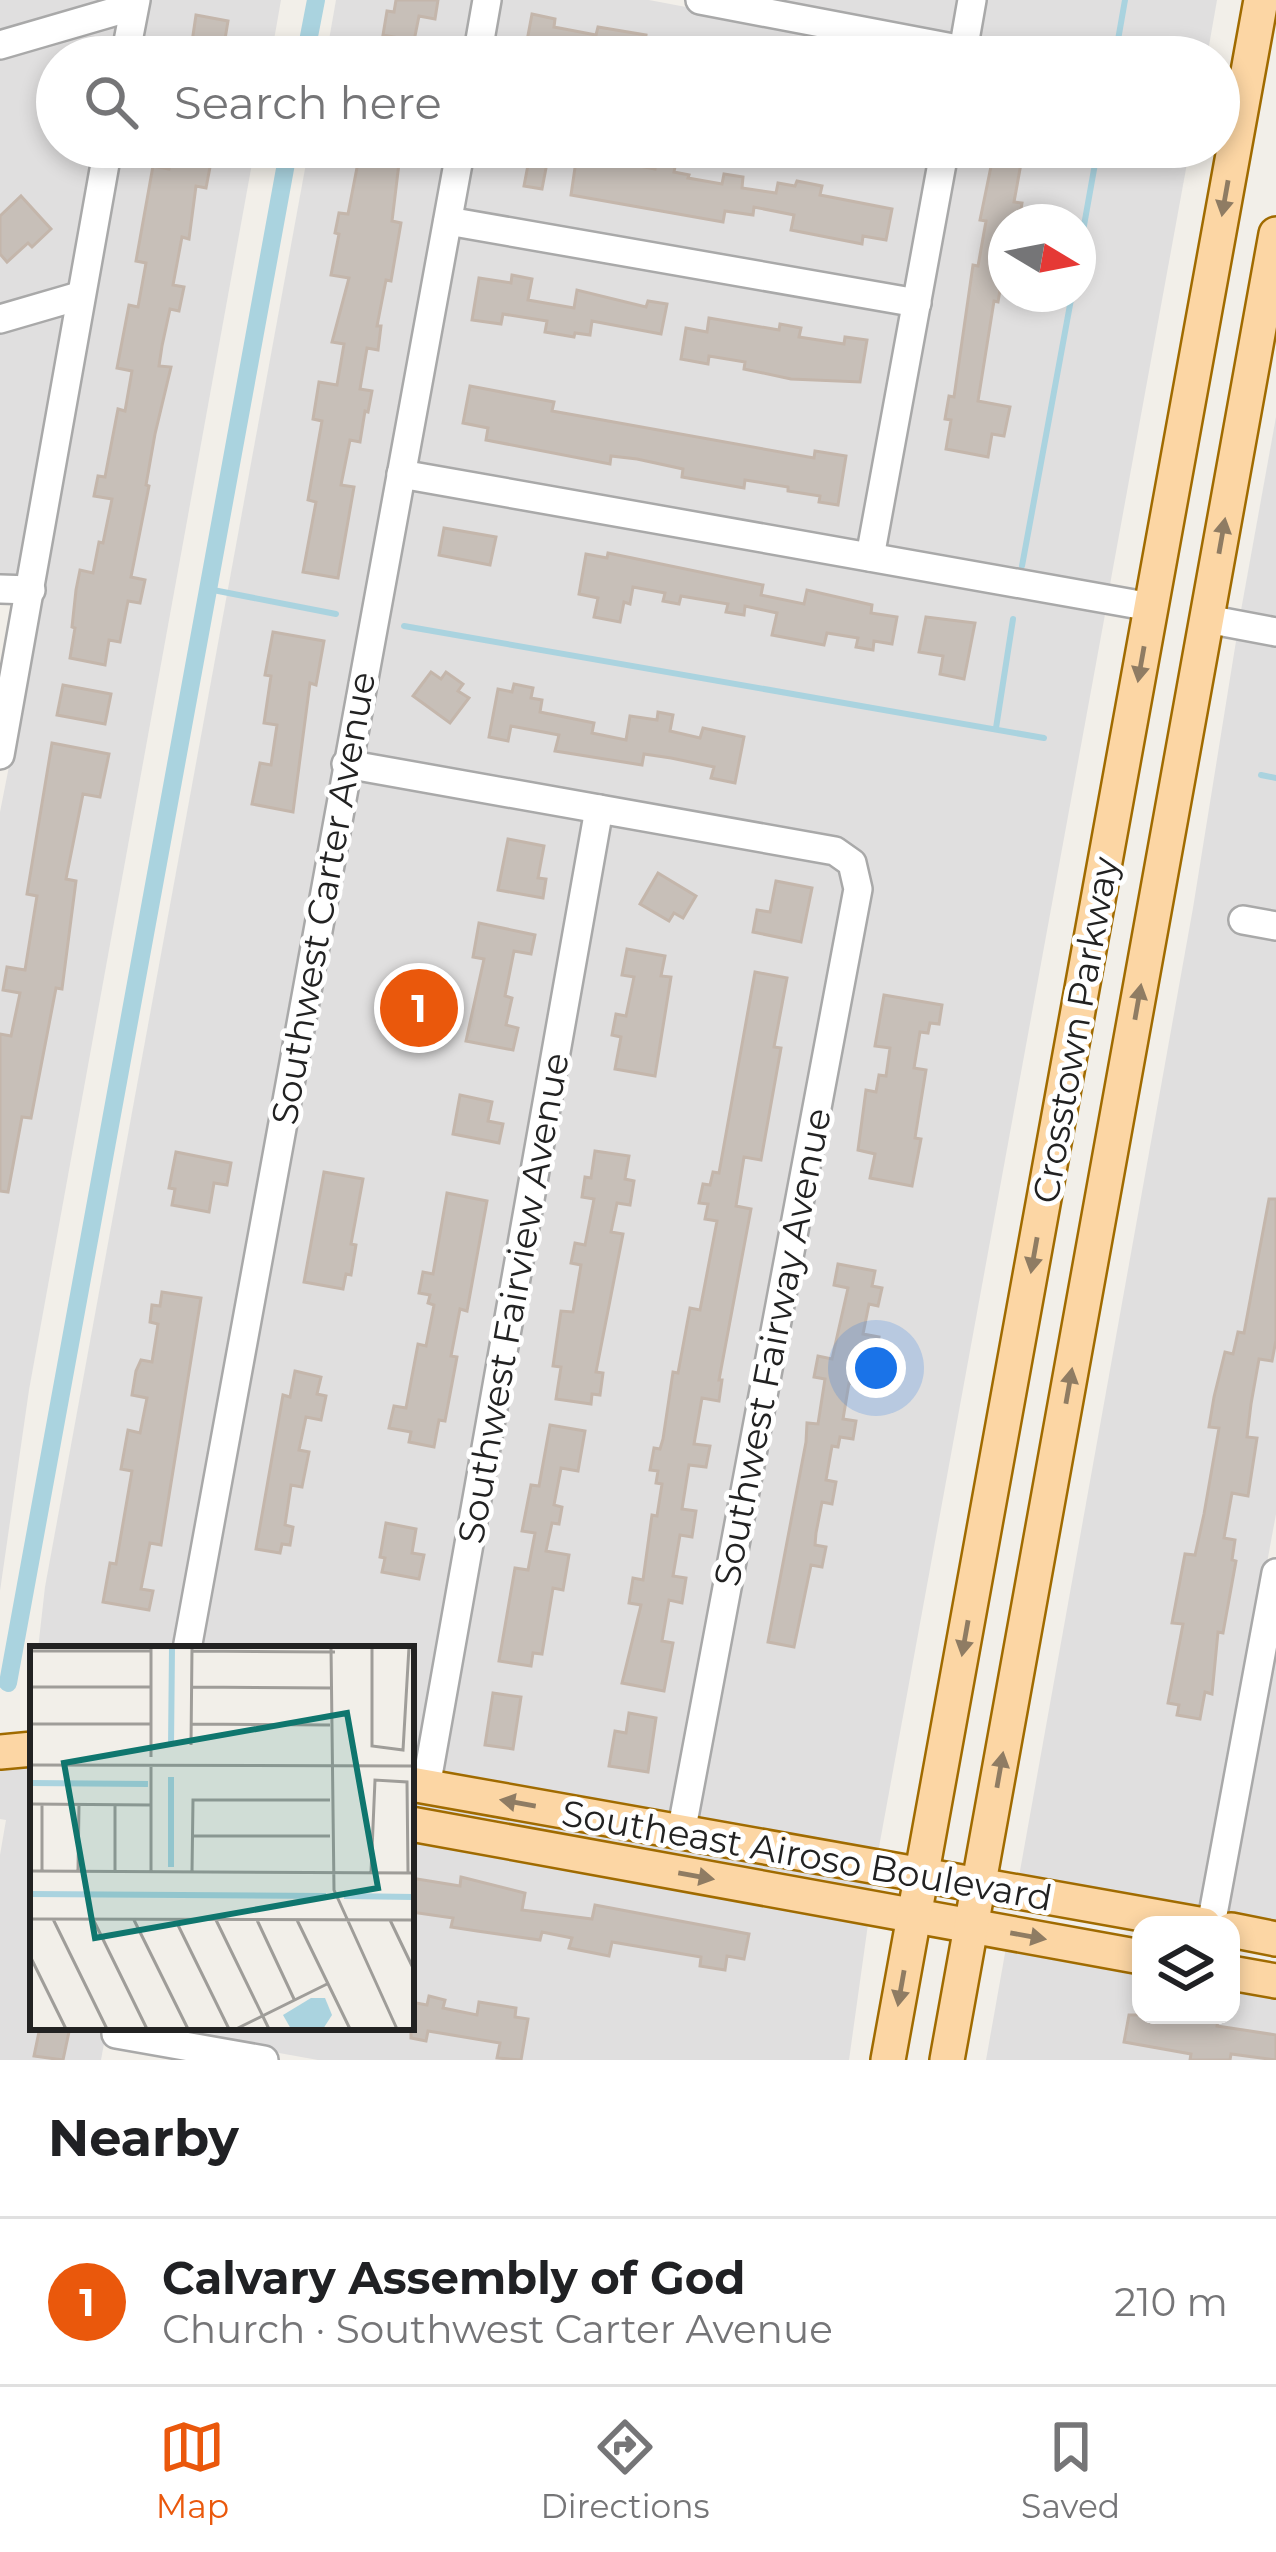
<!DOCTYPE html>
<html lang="en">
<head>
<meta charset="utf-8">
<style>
  body { margin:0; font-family:Montserrat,sans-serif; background:#f2f2f2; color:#202124 }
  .controls { position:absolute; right:36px; bottom:36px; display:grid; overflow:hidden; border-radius:24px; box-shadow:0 6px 18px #0003 }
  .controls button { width:108px; height:108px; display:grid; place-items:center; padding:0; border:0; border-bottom:3px solid #e0e0e0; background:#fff; color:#202124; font:60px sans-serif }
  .compass { position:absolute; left:988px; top:204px; width:108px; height:108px; border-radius:50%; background:#fff; box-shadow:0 6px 18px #0003; rotate:100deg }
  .you { position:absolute; left:876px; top:1368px; width:42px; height:42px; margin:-30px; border:9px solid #fff; border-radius:50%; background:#1a73e8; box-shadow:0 0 0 18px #1a73e833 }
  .badge { display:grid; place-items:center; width:78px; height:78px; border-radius:50%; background:#ea580c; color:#fff; font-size:39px; font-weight:700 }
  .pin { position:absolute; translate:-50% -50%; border:6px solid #fff; box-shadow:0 3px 12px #0006 }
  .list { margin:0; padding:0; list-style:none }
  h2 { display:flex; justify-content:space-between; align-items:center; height:156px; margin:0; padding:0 48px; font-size:51px }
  h2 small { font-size:39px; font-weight:400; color:#757577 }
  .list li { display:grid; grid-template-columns:78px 1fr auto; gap:36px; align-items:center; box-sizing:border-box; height:168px; padding:0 48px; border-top:3px solid #e0e0e0 }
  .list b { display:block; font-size:45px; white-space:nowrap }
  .list p { margin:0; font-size:39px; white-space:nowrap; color:#757577 }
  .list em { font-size:39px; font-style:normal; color:#757577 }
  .icon { flex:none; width:66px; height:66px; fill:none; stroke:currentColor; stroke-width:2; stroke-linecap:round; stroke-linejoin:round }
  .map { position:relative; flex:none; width:1276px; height:2060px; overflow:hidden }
  .search { position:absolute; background:#fff; box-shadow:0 6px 18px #0003; left:36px; right:36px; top:36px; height:132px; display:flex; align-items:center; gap:30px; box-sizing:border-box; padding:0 42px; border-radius:66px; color:#757577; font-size:45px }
  .sheet { height:324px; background:#fff }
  nav { display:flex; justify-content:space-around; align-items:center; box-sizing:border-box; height:168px; border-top:3px solid #e0e0e0; background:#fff; font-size:33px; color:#757577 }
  nav a { display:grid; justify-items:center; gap:6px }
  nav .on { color:#ea580c }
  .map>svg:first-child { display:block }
  .residential { fill:#e0dfdf; fill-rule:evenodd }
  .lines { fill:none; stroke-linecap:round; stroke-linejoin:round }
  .stream { stroke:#aad3df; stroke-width:6 }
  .canal { stroke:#aad3df; stroke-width:18 }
  .building { fill:#c7bfb8; stroke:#c4b6ab; stroke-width:3 }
  .minor-casing { stroke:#a9a9a9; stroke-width:32 }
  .major-casing { stroke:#a06b00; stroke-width:38 }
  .minor { stroke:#fff; stroke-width:27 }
  .major { stroke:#fcd6a4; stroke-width:33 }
  .oneway { fill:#8f7c63 }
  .labels { text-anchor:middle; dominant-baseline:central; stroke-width:10; stroke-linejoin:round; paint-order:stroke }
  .street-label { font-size:36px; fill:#222; stroke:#fff }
  .inset-river { fill:none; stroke:#aad3df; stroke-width:6 }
  .inset-road { fill:none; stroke:#9f9d99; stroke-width:3 }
  .view { fill:#0f766e; fill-opacity:0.15; stroke:#0f766e; stroke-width:6 }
  .inset-edge { fill:none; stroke:#222; stroke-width:6 }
</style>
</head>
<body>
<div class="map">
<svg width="1276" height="2060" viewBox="0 0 1276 2060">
  <rect width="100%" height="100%" fill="#f2efe9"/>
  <g class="residential">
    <path d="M0 0H120L0 35Z"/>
    <path d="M146 0H281L271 57H136L144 13 148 12Z"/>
    <path d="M336 0H477L466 57H326Z"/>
    <path d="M498 0H649L951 57H488Z"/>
    <path d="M752 0H961L954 38Z"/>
    <path d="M983 0H1217L1207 57H973Z"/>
    <path d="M121 20 114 57H57V147H97L70 288 0 309V55Z"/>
    <path d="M119 147H255L29 1390 0 1591V812L42 599Z"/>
    <path d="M309 147H451L176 1649H38L45 1587Z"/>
    <path d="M472 147H934L908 291 461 213Z"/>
    <path d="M956 147H1190L1109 590 882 549ZM1006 222H1078V294H1006Z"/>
    <path d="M457 232 904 310 861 546 413 467Z"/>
    <path d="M66 310 22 580H0V329Z"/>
    <path d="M1276 417V623L1240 616Z"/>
    <path d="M410 486 1106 609 877 1858 693 1825 866 861 860 852 358 757Z"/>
    <path d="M1237 635 1276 642V916L1235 909 1231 926 1276 935V1514L1202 1915 1018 1882 1193 908Z"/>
    <path d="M355 776 587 817 417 1775 411 1774V1649H197Z"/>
    <path d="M608 820 830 859 842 868 847 889 672 1821 438 1779Z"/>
    <path d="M1276 1632V1929L1223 1919Z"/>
    <path d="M33 1759V2027H107L101 2060H0V1855L6 1820 0 1819V1761Z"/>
    <path d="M411 1794 874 1877 871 1898 411 1814Z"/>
    <path d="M411 1834 869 1917 849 2060H318L134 2027H411Z"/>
    <path d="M1007 1942 1141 1966V2015H1231V1983L1276 1991V2060H986Z"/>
  </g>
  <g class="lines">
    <g class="stream">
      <path d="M1115 57 1125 0"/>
      <path d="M1078 259 1098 147"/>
      <path d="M1022 566 1072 294"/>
      <path d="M208 589 336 614"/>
      <path d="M404 626 1044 738"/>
      <path d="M996 728 1013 619"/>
      <path d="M1261 775 1276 778"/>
    </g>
    <g class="canal">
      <path d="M305 57 316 0"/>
      <path d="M8 1683 289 147"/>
    </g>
  </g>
  <g class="building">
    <path d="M396 0H438L435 19 419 16 414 41 383 35 387 11 394 12Z"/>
    <path d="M532 14 555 19 554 27 596 35 598 27 646 35 643 57 577 51 576 57H524Z"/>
    <path d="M196 15 228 21 222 57H174L177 39 192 42Z"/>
    <path d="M174 147 203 149 201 160 211 162 206 188 196 186 189 239 182 237 173 285 184 287 179 311 170 309 162 346 159 366 171 367 155 434 146 485 149 486 131 577 145 580 140 603 128 601 120 642 109 640 105 665 70 658 75 628 72 627 76 590 80 570 93 573 99 542 103 543 112 499 94 496 98 476 105 477 118 409 125 411 132 371 117 368 129 305 138 307 146 263 136 261 153 166 169 169Z"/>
    <path d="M361 147H401L392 221 401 223 391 281 386 280 377 326H381L378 350 367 348 360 389 372 391 368 412 365 411 360 442 350 440 341 485 354 487 338 578 303 572 316 502 308 500 322 421 313 419 319 382 337 385 344 344 332 342 349 278 331 275 339 234 335 233 339 213 348 214Z"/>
    <path d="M505 147H550L542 189 524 186 528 165 503 160Z"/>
    <path d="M591 147 609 150 608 160 655 169 657 158 676 162 674 172 689 175 688 178 722 184 724 174 743 177 742 188 776 193 778 183 795 186 797 181 822 186 820 195 892 209 886 240 863 236 862 244 791 230 794 215 754 207 753 215 725 211 723 222 571 195 577 154 590 157Z"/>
    <path d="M995 147H1024L1014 202 1022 203 1019 222H1006V255L998 302 994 301 978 401 1010 407 1004 436 992 434 988 457 946 449 951 420 945 419 949 396 954 397 973 265 978 266 986 221 980 220Z"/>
    <path d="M21 196 51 229 32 247 28 243 7 262 0 254V216Z"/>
    <path d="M512 275 532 279 528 300 574 308 577 290 646 307 648 301 667 304 661 334 592 321 590 335 575 333 574 337 545 332 547 321 503 314 501 324 472 320 479 278 511 283Z"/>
    <path d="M709 318 779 330 780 324 801 328 799 337 844 344 845 337 867 340 860 382 791 379 744 369 745 362 709 356 708 364 681 359 686 328 707 332Z"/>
    <path d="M470 386 554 402 552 411 597 419 814 458 815 451 846 456 838 505 819 502 820 496 788 491V487L745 480 744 488 682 477 683 469 637 459 611 456 610 464 486 440 488 428 463 423Z"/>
    <path d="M444 528 496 537 490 565 439 555Z"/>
    <path d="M608 553 763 585 761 595 804 604 807 590 872 605 871 613 897 617 892 644 874 641 873 650 856 647 858 638 827 633 824 645 772 635 777 613 745 606 744 615 726 612 728 604 681 596 679 604 663 601 665 593 633 587 630 604 624 602 620 622 594 617 598 598 579 594 586 554 607 558Z"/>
    <path d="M926 617 975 623 964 679 940 674 943 656 919 652Z"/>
    <path d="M273 632 324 641 316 685 310 683 293 812 252 804 260 763 271 765 277 725 264 723 271 676 265 675Z"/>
    <path d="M431 672 441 679 446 672 463 684 458 691 469 698 450 723 413 696Z"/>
    <path d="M514 684 533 688 531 698 542 700 540 712 594 723 592 733 626 740 630 716 657 720 658 712 673 715 670 731 700 738 703 728 744 737 735 783 711 778 714 767 671 758 644 754 642 765 555 751 559 735 511 726 508 741 489 737 498 689 512 692Z"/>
    <path d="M63 685 111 694 105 724 57 715Z"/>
    <path d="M52 743 109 754 100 797 83 794 66 879 76 881 62 989 56 988 31 1118 22 1117 8 1192 0 1191V1034L11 1036 20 993 3 990 7 967 25 970 37 896 27 894Z"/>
    <path d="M508 839 544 846 538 878 546 879 543 898 498 890Z"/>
    <path d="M658 873 696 896 683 918 674 913 669 921 640 904Z"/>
    <path d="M776 881 812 888 801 942 753 932 757 910 770 912Z"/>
    <path d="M479 923 535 935 531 954 514 951 505 996 512 998 506 1025 518 1028 513 1050 466 1041 484 959 473 957Z"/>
    <path d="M627 949 665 956 661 976 671 977 655 1076 615 1069 621 1037 612 1035 616 1014 626 1016 634 977 622 975Z"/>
    <path d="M755 972 787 978 774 1047 781 1048 761 1160 744 1157 736 1206 751 1209 719 1380H722L719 1401 702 1398 694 1444 710 1446 706 1467 689 1465 682 1509 696 1511 692 1537 680 1535 673 1576 686 1578 682 1603 669 1600 662 1641 673 1643 664 1691 622 1683 641 1605 629 1603 633 1578 643 1580 652 1515 657 1516 662 1484 656 1483 658 1471 650 1470 654 1448 660 1449 663 1439 673 1372 678 1373 690 1308 700 1310 717 1221 705 1219 708 1204 699 1203 703 1184 710 1185 713 1172 719 1173Z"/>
    <path d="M884 995 942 1005 939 1024 930 1023 928 1033 920 1032 914 1068 926 1070 915 1138 921 1139 912 1186 870 1178 875 1154 858 1150 866 1090 876 1092 879 1075 886 1076 890 1048 875 1046Z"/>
    <path d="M460 1095 492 1102 488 1121 503 1124 499 1143 453 1134Z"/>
    <path d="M595 1151 629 1156 625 1179 634 1181 630 1205 617 1203 611 1232 623 1234 596 1372 603 1373 600 1395 592 1394 591 1404 556 1399 561 1367 553 1366 561 1311 573 1312 581 1265 571 1263 575 1243 585 1245 594 1199 582 1197 585 1177 591 1178Z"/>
    <path d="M176 1152 231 1163 227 1185 214 1183 209 1212 172 1205 175 1189 169 1188Z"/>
    <path d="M324 1172 363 1179 351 1244 356 1245 351 1275 346 1274 343 1289 304 1282Z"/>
    <path d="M447 1193 487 1201 467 1311 460 1309 451 1356 457 1357 445 1421 439 1420 434 1447 409 1442 411 1432 389 1428 394 1406 406 1408 418 1344 426 1346 434 1305 428 1303 430 1295 419 1293 423 1272 433 1274Z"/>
    <path d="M1269 1199H1276V1340L1272 1361 1259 1359 1251 1404 1247 1437 1257 1438 1248 1496 1232 1493 1224 1538 1235 1540 1232 1560 1236 1561 1223 1633 1218 1632 1212 1694 1205 1692 1200 1719 1177 1715 1179 1705 1168 1703 1183 1624 1172 1623 1185 1554 1195 1555 1204 1514 1219 1428 1209 1427 1214 1397 1225 1352 1233 1354 1238 1332 1244 1333Z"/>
    <path d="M838 1264 875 1271 872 1286 882 1288 878 1306 869 1304 863 1334 879 1337 870 1387 849 1383 843 1419 856 1421 853 1439 840 1437 838 1447 832 1446 826 1480 836 1482 832 1504 822 1502 816 1533 815 1545 826 1547 822 1567 811 1565 794 1647 768 1642 806 1442 807 1423 818 1424 825 1379 814 1377 818 1356 832 1359 848 1288 834 1285Z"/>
    <path d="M162 1292 201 1298 161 1545 150 1543 141 1589 153 1591 149 1610 103 1602 110 1563 116 1564 132 1471 121 1469 128 1430 140 1433 147 1398 132 1395 136 1371 141 1360 152 1362 158 1324 150 1322 152 1305 160 1306Z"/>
    <path d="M295 1371 321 1377 317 1394 326 1396 321 1420 306 1417 299 1450 309 1452 302 1487 291 1485 285 1525 293 1527 290 1545 282 1544 280 1553 256 1549 283 1395 290 1397Z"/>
    <path d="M550 1425 585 1431 578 1471 561 1468 554 1505 562 1507 559 1524 552 1523 546 1551 569 1555 563 1590 553 1588 542 1654 533 1653 531 1666 499 1661 515 1568 528 1570 535 1533 522 1531 531 1485 539 1486Z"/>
    <path d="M386 1523 416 1529 412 1553 424 1555 419 1579 382 1572 385 1558 380 1557Z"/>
    <path d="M493 1693 521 1697 513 1749 485 1745Z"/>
    <path d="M629 1713 656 1718 648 1772 609 1766 615 1731 626 1733Z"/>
    <path d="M461 1877 525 1893 522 1910 592 1919 595 1905 749 1934 744 1959 727 1956 725 1970 700 1966 701 1957 612 1942 609 1956 569 1948 572 1938 542 1932 540 1940 477 1931 451 1927 453 1918 411 1912V1878L460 1886Z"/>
    <path d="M429 1996 445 2000 443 2008 477 2015 479 2002 516 2008 515 2017 528 2019 521 2060 497 2058 500 2043 428 2031 426 2041 411 2038V2002L427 2005Z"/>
    <path d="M1129 2015H1219L1217 2026 1276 2035V2060L1231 2054 1230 2060H1190L1191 2054 1124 2042Z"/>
    <path d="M40 2027H70L63 2060 34 2056Z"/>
  </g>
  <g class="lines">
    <defs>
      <g id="minor">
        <path d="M700 0 963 50"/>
        <path d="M0 45 134 6"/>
        <path d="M125 57 136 0"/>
        <path d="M477 57 487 0"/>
        <path d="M962 57 972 0"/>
        <path d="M448 221 917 303"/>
        <path d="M0 319 79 296"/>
        <path d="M401 474 1151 607"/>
        <path d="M870 557 945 147"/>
        <path d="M0 589 31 590"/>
        <path d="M1207 619 1276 632"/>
        <path d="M0 755 108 147"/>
        <path d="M346 764 835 851 852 863 858 889 681 1833"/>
        <path d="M1243 920 1276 926"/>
        <path d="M187 1649 461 147"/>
        <path d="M426 1787 599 809"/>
        <path d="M1211 1925 1276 1573"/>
        <path d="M116 2034 264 2060"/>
      </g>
      <g id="major">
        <path d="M0 1752 33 1749"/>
        <path d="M411 1784 1204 1925"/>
        <path d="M411 1824 1141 1957"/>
        <path d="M1231 1930 1276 1939"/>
        <path d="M1231 1973 1276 1981"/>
        <path d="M888 2060 1261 0"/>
        <path d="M947 2060 1276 234"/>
      </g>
    </defs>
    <use href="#minor" class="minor-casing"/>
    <use href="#major" class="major-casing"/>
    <use href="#minor" class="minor"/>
    <use href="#major" class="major"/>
  </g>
  <defs><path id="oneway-solid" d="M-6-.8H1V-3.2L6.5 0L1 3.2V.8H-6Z" transform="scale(3)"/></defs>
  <g class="oneway">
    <use href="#oneway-solid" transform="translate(1225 198) rotate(100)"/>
    <use href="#oneway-solid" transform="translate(1222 536) rotate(-80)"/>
    <use href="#oneway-solid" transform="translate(1141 664) rotate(100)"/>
    <use href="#oneway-solid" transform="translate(1138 1002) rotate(-80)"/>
    <use href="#oneway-solid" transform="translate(1034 1255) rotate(100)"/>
    <use href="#oneway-solid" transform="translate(1069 1386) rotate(-80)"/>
    <use href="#oneway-solid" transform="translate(965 1638) rotate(100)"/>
    <use href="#oneway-solid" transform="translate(1000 1770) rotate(-80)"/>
    <use href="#oneway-solid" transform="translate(518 1803) rotate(-170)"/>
    <use href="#oneway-solid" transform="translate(696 1876) rotate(10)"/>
    <use href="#oneway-solid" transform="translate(1028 1936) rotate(10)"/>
    <use href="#oneway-solid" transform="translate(901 1988) rotate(100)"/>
  </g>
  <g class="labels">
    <g class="street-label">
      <text transform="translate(323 898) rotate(-80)">Southwest Carter Avenue</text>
      <text transform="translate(1075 1030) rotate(-80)">Crosstown Parkway</text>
      <text transform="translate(513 1298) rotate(-80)">Southwest Fairview Avenue</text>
      <text transform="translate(772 1347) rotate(-79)">Southwest Fairway Avenue</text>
      <text transform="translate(807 1855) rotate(10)">Southeast Airoso Boulevard</text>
    </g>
  </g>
  <g transform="translate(30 1646)">
    <rect width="384" height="384" fill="#f2efe9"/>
    <path d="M281 352H295L302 369 293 383H261L253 369Z" fill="#aad3df"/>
    <path class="inset-river" d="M141 100 142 1M141 131V221M0 137 118 138M0 248 296 250M314 250 384 251"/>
    <path class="inset-road" d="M301 1 304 244 367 383M342 1V100L373 104 379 1M0 5H121M162 5 305 6M0 41H121M162 41 301 42M0 78H121M161 78 300 79M161 99 162 2M121 111V2M0 119 384 120M0 158 121 159M12 158V225M85 159V225M162 190H300M0 225 384 227M48 225 49 158M121 225V119M162 226 163 154H300M341 227 345 134 377 136 378 226M0 273 384 274M23 273 77 383M63 273 117 383M145 273 199 383M104 274 158 383M186 274 239 383M227 274 264 353M267 274 320 383M360 274 384 324M0 310 36 383M206 383 297 338"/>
    <path class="view" d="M317 67 348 242 65 292 34 117Z"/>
    <rect width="384" height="384" class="inset-edge"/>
  </g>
</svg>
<div class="controls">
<button><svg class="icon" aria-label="layers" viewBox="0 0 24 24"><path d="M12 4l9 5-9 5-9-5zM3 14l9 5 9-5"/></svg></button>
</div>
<svg class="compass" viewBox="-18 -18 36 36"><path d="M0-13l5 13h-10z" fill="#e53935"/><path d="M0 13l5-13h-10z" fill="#757577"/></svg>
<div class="you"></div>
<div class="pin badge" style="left:419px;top:1008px">1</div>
<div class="search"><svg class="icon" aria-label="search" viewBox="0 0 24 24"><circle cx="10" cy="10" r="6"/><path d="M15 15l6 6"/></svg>Search here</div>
</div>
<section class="sheet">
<h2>Nearby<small></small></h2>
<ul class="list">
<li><span class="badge">1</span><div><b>Calvary Assembly of God</b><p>Church · Southwest Carter Avenue</p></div><em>210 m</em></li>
</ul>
</section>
<nav>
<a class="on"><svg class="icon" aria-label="map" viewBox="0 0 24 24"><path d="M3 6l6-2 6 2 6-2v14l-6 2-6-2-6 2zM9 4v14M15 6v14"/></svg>Map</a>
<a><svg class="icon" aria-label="directions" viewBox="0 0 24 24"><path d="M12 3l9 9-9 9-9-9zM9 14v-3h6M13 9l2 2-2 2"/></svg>Directions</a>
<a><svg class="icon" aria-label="saved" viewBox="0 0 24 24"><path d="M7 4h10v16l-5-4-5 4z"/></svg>Saved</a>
</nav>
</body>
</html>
